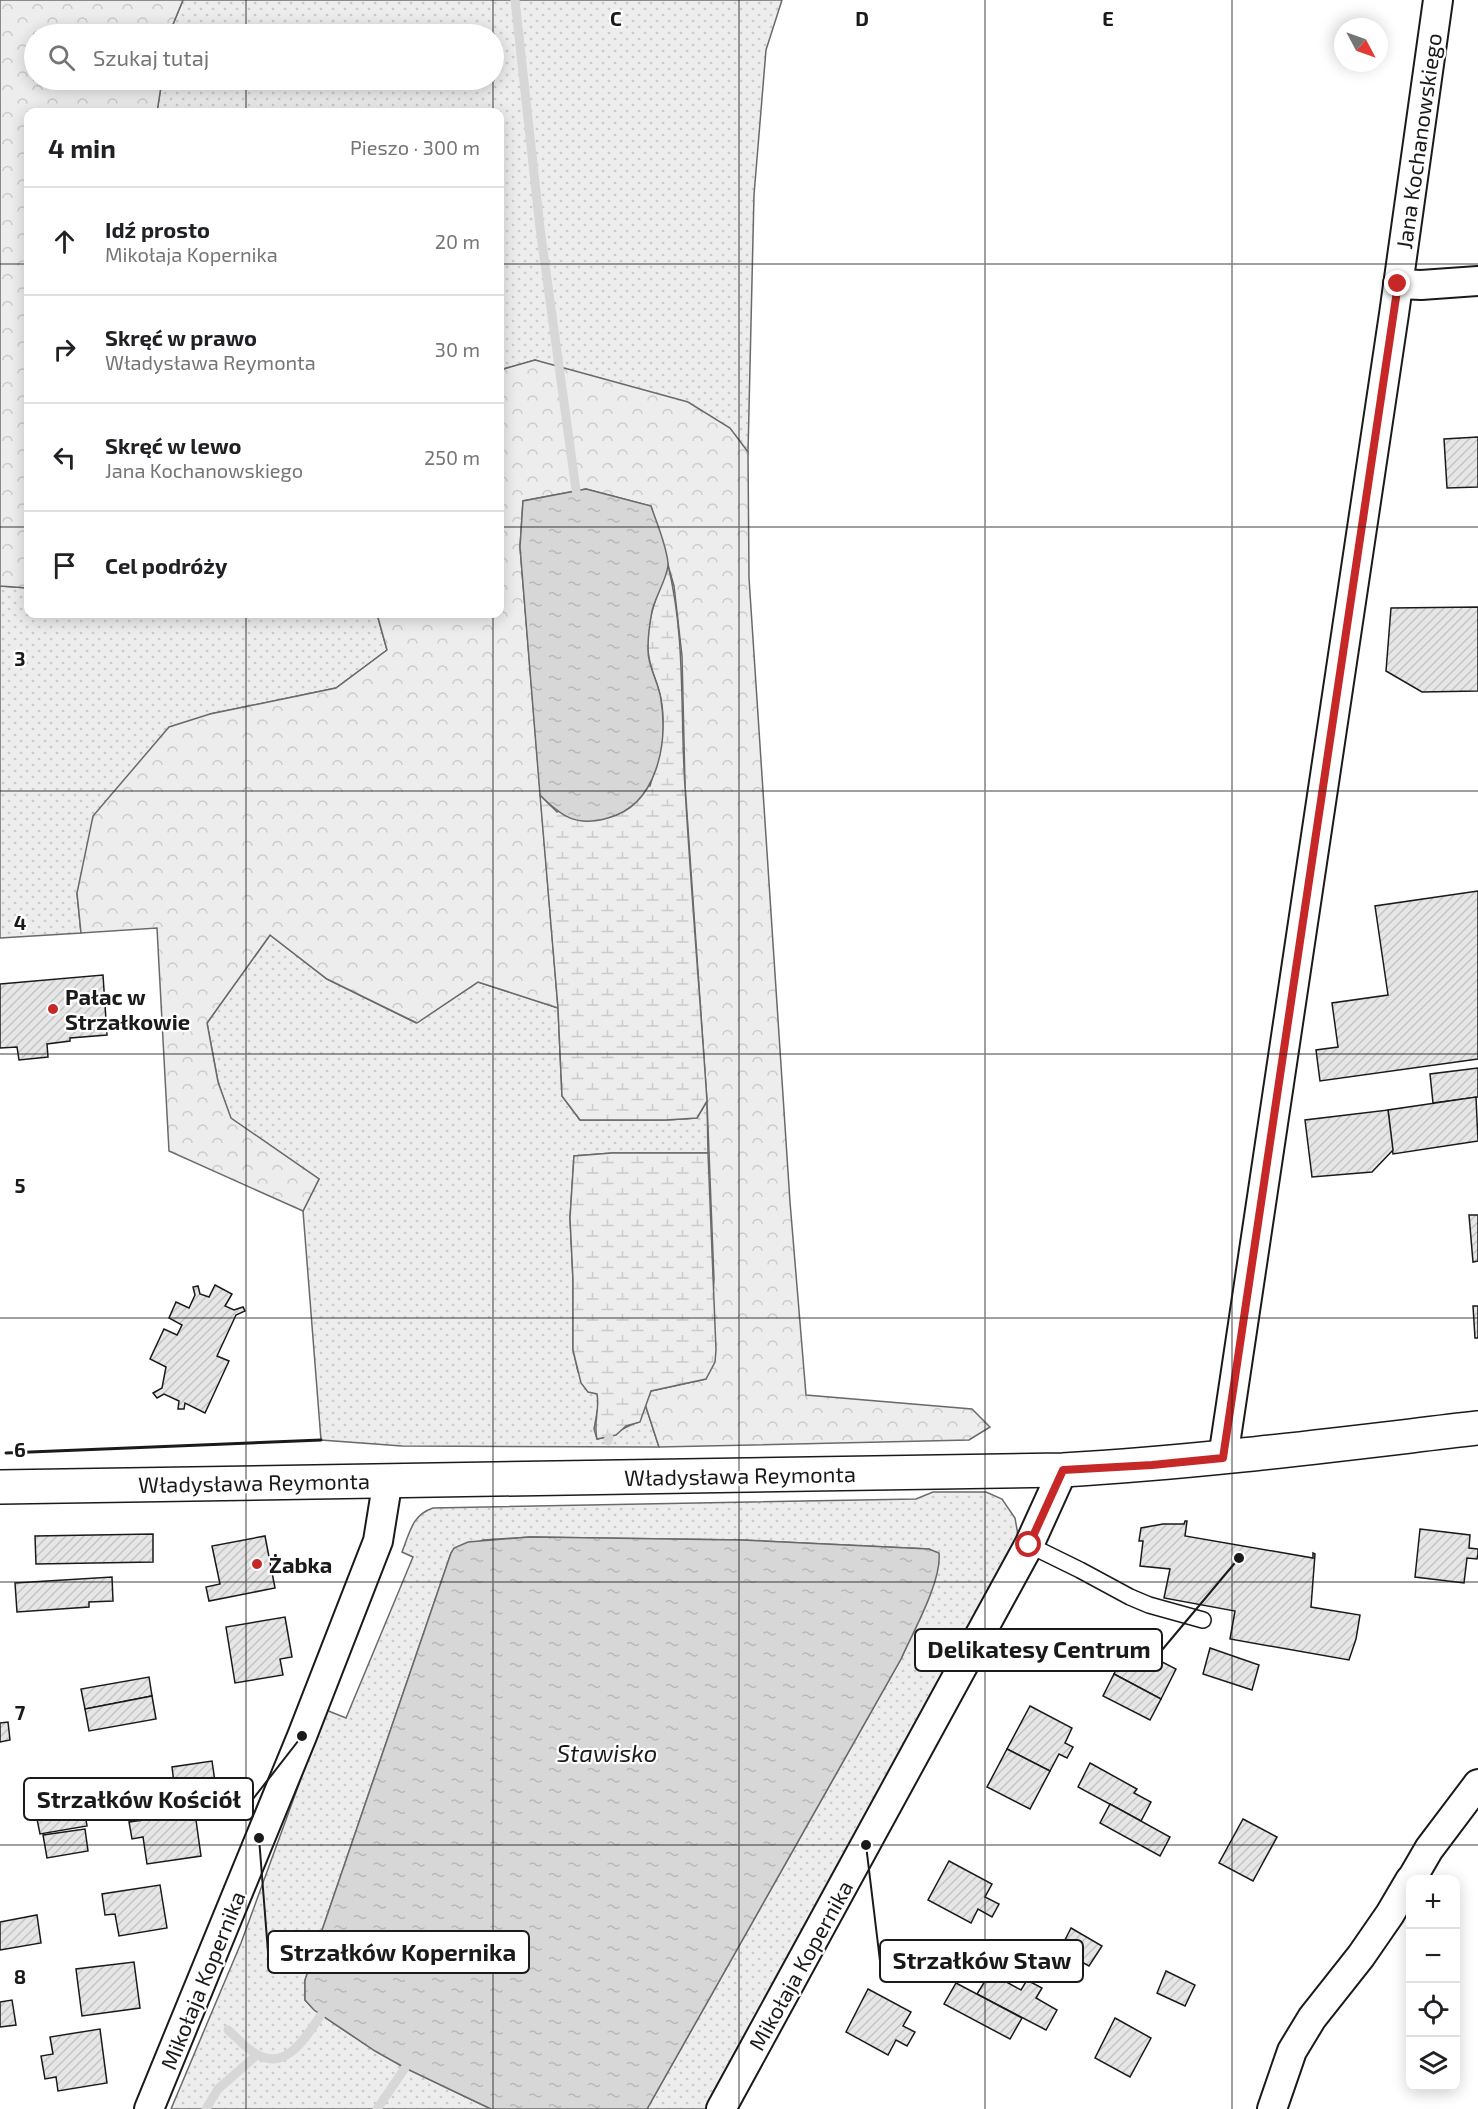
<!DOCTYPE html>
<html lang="pl">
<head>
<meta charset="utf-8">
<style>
  body { margin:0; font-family:"Exo 2",sans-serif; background:#f2f2f2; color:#202124 }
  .controls { position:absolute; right:18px; bottom:18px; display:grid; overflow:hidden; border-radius:12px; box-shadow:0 3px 15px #0003 }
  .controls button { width:54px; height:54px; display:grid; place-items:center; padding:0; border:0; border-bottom:2px solid #e0e0e0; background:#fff; color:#202124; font:30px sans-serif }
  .compass { position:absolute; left:1334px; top:18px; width:54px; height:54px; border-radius:50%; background:#fff; box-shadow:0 3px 15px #0003; rotate:131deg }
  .stop { position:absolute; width:18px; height:18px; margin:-14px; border:4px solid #c62828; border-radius:50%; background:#fff }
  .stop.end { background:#c62828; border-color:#fff; box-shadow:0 2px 6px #0008 }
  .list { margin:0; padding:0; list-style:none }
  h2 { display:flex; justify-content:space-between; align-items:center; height:78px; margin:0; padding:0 24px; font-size:26px }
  h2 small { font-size:20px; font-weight:400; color:#757577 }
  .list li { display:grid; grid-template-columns:39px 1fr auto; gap:18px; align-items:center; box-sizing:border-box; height:108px; padding:0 24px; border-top:2px solid #e0e0e0 }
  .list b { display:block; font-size:22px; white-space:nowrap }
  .list p { margin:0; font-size:20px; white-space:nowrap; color:#757577 }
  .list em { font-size:20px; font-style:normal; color:#757577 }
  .icon { flex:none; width:33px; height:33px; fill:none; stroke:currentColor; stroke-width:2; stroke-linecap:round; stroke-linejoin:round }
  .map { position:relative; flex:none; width:1478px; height:2109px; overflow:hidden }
  .search { position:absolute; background:#fff; box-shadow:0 3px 15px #0003; left:24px; top:24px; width:480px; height:66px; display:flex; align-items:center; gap:15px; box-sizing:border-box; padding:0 21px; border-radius:33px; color:#757577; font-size:22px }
  .panel { position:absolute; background:#fff; box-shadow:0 3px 15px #0003; left:24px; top:108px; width:480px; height:510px; border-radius:12px }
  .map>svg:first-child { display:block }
  .green { fill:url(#green-dots); stroke:#6a6a6a; stroke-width:1.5 }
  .forest { fill:url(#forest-crowns); stroke:#6a6a6a; stroke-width:1.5 }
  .wetland { fill:url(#wetland-marsh); stroke:#6a6a6a; stroke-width:1.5 }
  .water { fill:url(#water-ripples); stroke:#6a6a6a; stroke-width:1.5 }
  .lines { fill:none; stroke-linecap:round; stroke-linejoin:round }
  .stream { stroke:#d7d7d7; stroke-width:9 }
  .building { fill:url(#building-hatch); stroke:#1a1a1a; stroke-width:1.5 }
  .service-casing { stroke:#1a1a1a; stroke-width:18 }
  .minor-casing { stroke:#1a1a1a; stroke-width:32 }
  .tertiary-casing { stroke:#1a1a1a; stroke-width:36 }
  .service { stroke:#fff; stroke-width:15 }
  .minor { stroke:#fff; stroke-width:28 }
  .tertiary { stroke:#fff; stroke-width:33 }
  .wall { stroke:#1a1a1a; stroke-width:3 }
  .route { stroke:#c62828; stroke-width:8 }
  .grid { fill:none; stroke:#1a1a1a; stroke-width:1.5; stroke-opacity:0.55 }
  .poi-dot { fill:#c62828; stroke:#fff; stroke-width:2 }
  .labels { text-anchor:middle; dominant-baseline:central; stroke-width:4.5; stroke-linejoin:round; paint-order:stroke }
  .street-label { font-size:22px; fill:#1a1a1a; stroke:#fff }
  .poi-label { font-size:22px; font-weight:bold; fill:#1a1a1a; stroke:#fff; text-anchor:start }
  .water-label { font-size:24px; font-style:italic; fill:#1a1a1a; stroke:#fff }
  .grid-label { font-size:20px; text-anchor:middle; font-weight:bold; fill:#1a1a1a; stroke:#fff; stroke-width:4.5; stroke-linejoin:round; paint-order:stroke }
  .leader { fill:none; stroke:#1a1a1a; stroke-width:2 }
  .callout-dot { fill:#1a1a1a; stroke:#fff; stroke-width:2 }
  .callout { fill:#fff; stroke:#1a1a1a; stroke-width:2 }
  .callout-label { font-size:24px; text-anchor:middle; font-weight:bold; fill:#1a1a1a }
</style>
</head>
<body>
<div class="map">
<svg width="1478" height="2109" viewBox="0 0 1478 2109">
  <defs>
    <pattern id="green-dots" width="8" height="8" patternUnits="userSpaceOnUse" patternTransform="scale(1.5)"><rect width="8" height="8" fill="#ededed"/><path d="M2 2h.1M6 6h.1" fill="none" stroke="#cbcbcb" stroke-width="1.8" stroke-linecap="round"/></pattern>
    <pattern id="forest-crowns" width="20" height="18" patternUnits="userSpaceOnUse" patternTransform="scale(1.5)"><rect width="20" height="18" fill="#ededed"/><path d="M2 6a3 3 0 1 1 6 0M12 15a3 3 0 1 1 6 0" fill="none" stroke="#cbcbcb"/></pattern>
    <pattern id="wetland-marsh" width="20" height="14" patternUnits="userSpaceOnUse" patternTransform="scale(1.5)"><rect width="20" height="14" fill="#ededed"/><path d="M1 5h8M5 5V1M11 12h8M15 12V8" fill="none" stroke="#cbcbcb"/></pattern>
    <pattern id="water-ripples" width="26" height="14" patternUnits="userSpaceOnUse" patternTransform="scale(1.5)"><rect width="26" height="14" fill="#d7d7d7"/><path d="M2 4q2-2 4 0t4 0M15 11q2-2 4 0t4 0" fill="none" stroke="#b8b8b8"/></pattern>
    <pattern id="building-hatch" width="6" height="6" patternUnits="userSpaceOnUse" patternTransform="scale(1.5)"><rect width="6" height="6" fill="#e6e6e6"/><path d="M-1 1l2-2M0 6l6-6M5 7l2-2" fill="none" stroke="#c5c5c5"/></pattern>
  </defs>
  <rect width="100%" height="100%" fill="#fff"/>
  <g class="green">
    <path d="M183 0H782L766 50 754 195 748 452 729 428 535 360 500 370V112H157L162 80H494V34H169Z"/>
    <path d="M0 586 28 588V614H377L387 650 336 688 210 714 77 893 81 933 0 938Z"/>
    <path d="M270 935 327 979 416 1023 478 982 558 1008 562 1096 580 1120H666L697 1118 707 1101 708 1153H612L574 1156 570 1218 573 1280V1350L578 1372 597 1393 599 1402 594 1429 597 1439C616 1436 622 1427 639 1422L645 1404 659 1447 402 1446 321 1440 303 1211 319 1179 230 1118 218 1082 207 1023Z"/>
    <path d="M933 1492H986L1002 1499 1015 1518 1018 1535 1015 1548 709 2109H647L901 1659 932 1588 929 1549 741 1540 530 1537 483 1540 451 1553 305 1980V2000C316 2013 331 2021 345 2031 391 2062 440 2085 491 2109H171L241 1943 326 1710 346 1718 413 1557 402 1552C410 1532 412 1515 433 1508L916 1499Z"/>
  </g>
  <g class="forest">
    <path d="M0 0H183L169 34H34V80H162L157 112H28V588L0 586Z"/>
    <path d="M535 360 688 402 730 428 748 452 749 578 790 1202 806 1395 972 1409 990 1427 969 1440 659 1447 645 1404 651 1391 706 1379 714 1280 707 1101 685 785 682 656 674 586 651 506 586 489 523 501 520 547 558 1008 478 982 417 1023 327 979 270 935 207 1023 218 1082 231 1118 319 1179 303 1211 169 1151 157 928 81 933 77 893 93 816 169 727 210 714 336 688 387 650 377 614H500V370Z"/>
  </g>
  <g class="wetland">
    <path d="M668 565C686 638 680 713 685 787 691 892 700 996 707 1101L697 1118 666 1120H580L562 1096 558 1008 540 795 557 812 650 786C658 757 667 730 661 699 658 683 649 668 648 650 645 621 659 591 668 565Z"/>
    <path d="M612 1153H708L716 1350 715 1362 706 1379 651 1391 640 1422 626 1426 616 1435 597 1439C593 1424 600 1409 597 1394L588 1392 581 1383 573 1350V1280L570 1218 574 1156Z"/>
  </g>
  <g class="water">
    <path d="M586 489 651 506C657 524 666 544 668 563 669 575 655 597 652 611 650 622 648 636 648 647 647 666 659 682 661 700 668 744 657 805 608 818 576 827 562 817 540 795L520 547 523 501Z"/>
    <path d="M530 1537 741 1540 929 1549 939 1553C942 1581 913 1632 901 1659L647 2109H491L405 2068 375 2051 314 2010 305 2000V1980L451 1553 454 1548 468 1542Z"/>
  </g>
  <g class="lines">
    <g class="stream">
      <path d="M515 0 540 228 576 490"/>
      <path d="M608 1441 609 1437"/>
      <path d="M228 2030C236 2037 244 2046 253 2052 285 2074 305 2038 321 2015"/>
      <path d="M206 2109 218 2089 257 2055"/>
      <path d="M377 2109 405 2068"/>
    </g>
  </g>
  <g class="building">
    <path d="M1478 437V487L1447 488 1444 439Z"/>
    <path d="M1478 607V691L1422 692 1386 671 1391 608Z"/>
    <path d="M1478 891V1059L1320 1081 1316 1050 1338 1047 1332 1003 1388 995 1375 906Z"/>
    <path d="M103 975 107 1035 70 1038V1041L47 1044 48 1057 19 1060 17 1047 0 1048V984Z"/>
    <path d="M1478 1068V1097L1433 1103 1430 1074Z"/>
    <path d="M1476 1097 1478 1141 1393 1154 1388 1110Z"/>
    <path d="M1388 1110 1393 1150 1372 1172 1312 1177 1305 1120Z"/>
    <path d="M1469 1215H1478V1261L1473 1262Z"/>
    <path d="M215 1285 232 1294 225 1306 234 1310 243 1307 245 1311 236 1315 217 1356 229 1361 205 1413 185 1403 184 1409H178L179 1401 164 1394 157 1398 153 1393 162 1388 166 1367 150 1359 164 1329 177 1335 182 1325 169 1318 176 1302 189 1308 195 1295 193 1287 198 1286 200 1294 209 1297Z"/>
    <path d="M1473 1306H1478V1338H1475Z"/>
    <path d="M1185 1521H1187L1185 1536 1313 1558V1553L1315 1554 1311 1607 1360 1615 1356 1639 1349 1660 1230 1639 1235 1611 1164 1598 1170 1569 1140 1566 1143 1541H1139L1141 1528 1163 1524H1184Z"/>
    <path d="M1420 1529 1470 1535 1469 1548 1478 1549V1554L1477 1559 1467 1558 1464 1583 1415 1577Z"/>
    <path d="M153 1534V1562L36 1564 35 1536Z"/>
    <path d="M265 1536 275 1588 209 1601 206 1587 220 1584 212 1546Z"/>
    <path d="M112 1577 113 1601 89 1602V1607L17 1612 15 1583Z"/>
    <path d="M285 1617 292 1657 280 1659 283 1675 235 1683 226 1627Z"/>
    <path d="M1129 1645 1176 1669 1161 1699 1114 1674Z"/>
    <path d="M1210 1648 1259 1665 1252 1690 1203 1674Z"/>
    <path d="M1114 1674 1161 1699 1150 1720 1103 1696Z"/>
    <path d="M149 1677 152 1696 85 1709 81 1689Z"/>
    <path d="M152 1696 156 1719 89 1731 85 1709Z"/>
    <path d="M1030 1706 1072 1728 1065 1743 1073 1747 1067 1758 1059 1754 1050 1771 1007 1749Z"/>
    <path d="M8 1722 10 1740 0 1742V1723Z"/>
    <path d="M1007 1749 1050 1771 1030 1809 987 1787Z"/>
    <path d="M212 1761 219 1809 178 1815 172 1767Z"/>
    <path d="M1090 1763 1137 1789 1134 1793 1151 1802 1141 1821 1078 1787Z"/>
    <path d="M83 1801 87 1826 40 1834 35 1809Z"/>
    <path d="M1110 1804 1170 1837 1160 1856 1100 1823Z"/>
    <path d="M195 1813 201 1856 147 1864 143 1837 132 1839 129 1822Z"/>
    <path d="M1243 1819 1277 1837 1253 1881 1219 1863Z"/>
    <path d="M85 1829 88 1851 47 1858 43 1835Z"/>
    <path d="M949 1861 992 1884 985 1897 999 1904 992 1917 978 1909 971 1923 928 1900Z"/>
    <path d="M160 1885 167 1928 119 1936 115 1914 105 1915 102 1894Z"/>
    <path d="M37 1915 41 1943 0 1950V1922Z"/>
    <path d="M1071 1928 1102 1946 1089 1966 1060 1950Z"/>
    <path d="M134 1962 140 2008 82 2016 76 1969Z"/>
    <path d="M1166 1971 1195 1985 1185 2006 1157 1993Z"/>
    <path d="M990 1973 1021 1990 1027 1980 1042 1988 1036 1998 1057 2010 1046 2030 977 1994Z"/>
    <path d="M956 1983 1022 2018 1010 2039 944 2004Z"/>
    <path d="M868 1989 911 2012 903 2026 915 2032 907 2046 896 2040 888 2055 846 2032Z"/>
    <path d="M12 2000 16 2025 0 2027V2002Z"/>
    <path d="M1115 2018 1151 2038 1130 2077 1095 2058Z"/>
    <path d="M100 2029 107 2083 58 2091 56 2077 45 2079 41 2056 53 2054 50 2037Z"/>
  </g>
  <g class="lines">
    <defs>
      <path id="service" d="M1029 1545 1080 1570 1130 1597 1149 1605 1203 1620"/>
      <g id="minor">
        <path d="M1398 284 1421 285 1478 281"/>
        <path d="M1223 1458 1394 314 1438 0"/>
        <path d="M1411 1880 1429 1849 1478 1784"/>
        <path d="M149 2109 302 1736 378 1541 388 1479"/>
        <path d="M721 2109 1029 1545 1063 1470"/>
        <path d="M1272 2109 1292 2051 1312 2018 1361 1956 1390 1914 1410 1880"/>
      </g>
      <path id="tertiary" d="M0 1487 1063 1470C1202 1462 1340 1444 1478 1428"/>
    </defs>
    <use href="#service" class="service-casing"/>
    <use href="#minor" class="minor-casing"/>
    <use href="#tertiary" class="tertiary-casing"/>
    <use href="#service" class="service"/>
    <use href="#minor" class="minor"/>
    <use href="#tertiary" class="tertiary"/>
    <path class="wall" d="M6 1453 321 1440"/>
  </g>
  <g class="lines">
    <path class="route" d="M1029 1545 1063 1470 1152 1465 1223 1458 1398 284"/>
  </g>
  <path class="grid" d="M246 0V34M493 0V34M739 0V2109M985 0V2109M1232 0V2109M246 80V112M493 80V112M0 264H28M500 264H1478M0 527H28M500 527H1478M246 614V2109M493 614V2109M0 791H1478M0 1054H1478M0 1318H1478M0 1582H1478M0 1845H1478"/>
  <g class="poi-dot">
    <circle cx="53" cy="1009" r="6"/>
    <circle cx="257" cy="1564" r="6"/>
  </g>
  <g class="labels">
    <g class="street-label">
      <text transform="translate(1418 141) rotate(-82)">Jana Kochanowskiego</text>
      <text transform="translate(740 1475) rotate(-1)">Władysława Reymonta</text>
      <text transform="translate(254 1482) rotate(-1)">Władysława Reymonta</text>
      <text transform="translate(800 1965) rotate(-61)">Mikołaja Kopernika</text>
      <text transform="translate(202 1980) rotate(-68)">Mikołaja Kopernika</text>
    </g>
    <g class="poi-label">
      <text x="65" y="996">Pałac w<tspan x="65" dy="25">Strzałkowie</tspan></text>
      <text x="269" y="1564">Żabka</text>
    </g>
    <g class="water-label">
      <text x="607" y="1752">Stawisko</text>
    </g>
  </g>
  <g class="grid-label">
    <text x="616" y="26">C</text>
    <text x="862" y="26">D</text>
    <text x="1108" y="26">E</text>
    <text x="20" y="666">3</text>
    <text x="20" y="930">4</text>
    <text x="20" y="1193">5</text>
    <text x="20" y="1457">6</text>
    <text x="20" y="1720">7</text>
    <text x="20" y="1984">8</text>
  </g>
  <path class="leader" d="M1239 1558L1162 1650M302 1736L253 1799M259 1838L268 1952M866 1845L880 1961"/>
  <g class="callout-dot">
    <circle cx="1239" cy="1558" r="6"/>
    <circle cx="302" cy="1736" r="6"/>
    <circle cx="259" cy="1838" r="6"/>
    <circle cx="866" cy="1845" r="6"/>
  </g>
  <g class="callout">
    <rect x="915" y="1629" width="247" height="42" rx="6"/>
    <rect x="24" y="1778" width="229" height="42" rx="6"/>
    <rect x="268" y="1931" width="261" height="42" rx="6"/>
    <rect x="880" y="1940" width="203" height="42" rx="6"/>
  </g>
  <g class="callout-label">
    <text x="1039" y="1658">Delikatesy Centrum</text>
    <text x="139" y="1808">Strzałków Kościół</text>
    <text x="398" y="1961">Strzałków Kopernika</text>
    <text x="982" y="1969">Strzałków Staw</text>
  </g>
</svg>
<div class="controls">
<button>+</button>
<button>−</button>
<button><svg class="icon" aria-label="locate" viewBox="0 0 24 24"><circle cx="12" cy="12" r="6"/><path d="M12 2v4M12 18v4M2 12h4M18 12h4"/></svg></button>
<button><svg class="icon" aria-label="layers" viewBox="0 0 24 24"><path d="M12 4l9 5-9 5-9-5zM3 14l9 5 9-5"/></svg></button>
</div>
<svg class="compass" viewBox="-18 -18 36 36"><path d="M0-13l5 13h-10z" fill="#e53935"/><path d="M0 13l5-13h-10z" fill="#757577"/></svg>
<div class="stop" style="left:1029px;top:1545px"></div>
<div class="stop end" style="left:1398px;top:284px"></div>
<div class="search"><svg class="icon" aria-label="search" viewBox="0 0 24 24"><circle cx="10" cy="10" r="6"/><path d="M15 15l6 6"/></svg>Szukaj tutaj</div>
<section class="panel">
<h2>4 min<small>Pieszo · 300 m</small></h2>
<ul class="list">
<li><svg class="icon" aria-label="ahead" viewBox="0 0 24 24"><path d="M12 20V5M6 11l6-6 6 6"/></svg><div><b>Idź prosto</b><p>Mikołaja Kopernika</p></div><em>20 m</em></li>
<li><svg class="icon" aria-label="right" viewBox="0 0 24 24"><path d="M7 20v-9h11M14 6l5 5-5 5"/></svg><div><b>Skręć w prawo</b><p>Władysława Reymonta</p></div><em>30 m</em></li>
<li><svg class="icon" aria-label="left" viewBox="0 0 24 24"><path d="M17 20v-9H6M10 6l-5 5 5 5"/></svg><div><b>Skręć w lewo</b><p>Jana Kochanowskiego</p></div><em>250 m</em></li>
<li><svg class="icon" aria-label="arrive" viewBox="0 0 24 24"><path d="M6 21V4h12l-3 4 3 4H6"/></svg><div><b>Cel podróży</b></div></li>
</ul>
</section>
</div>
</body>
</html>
